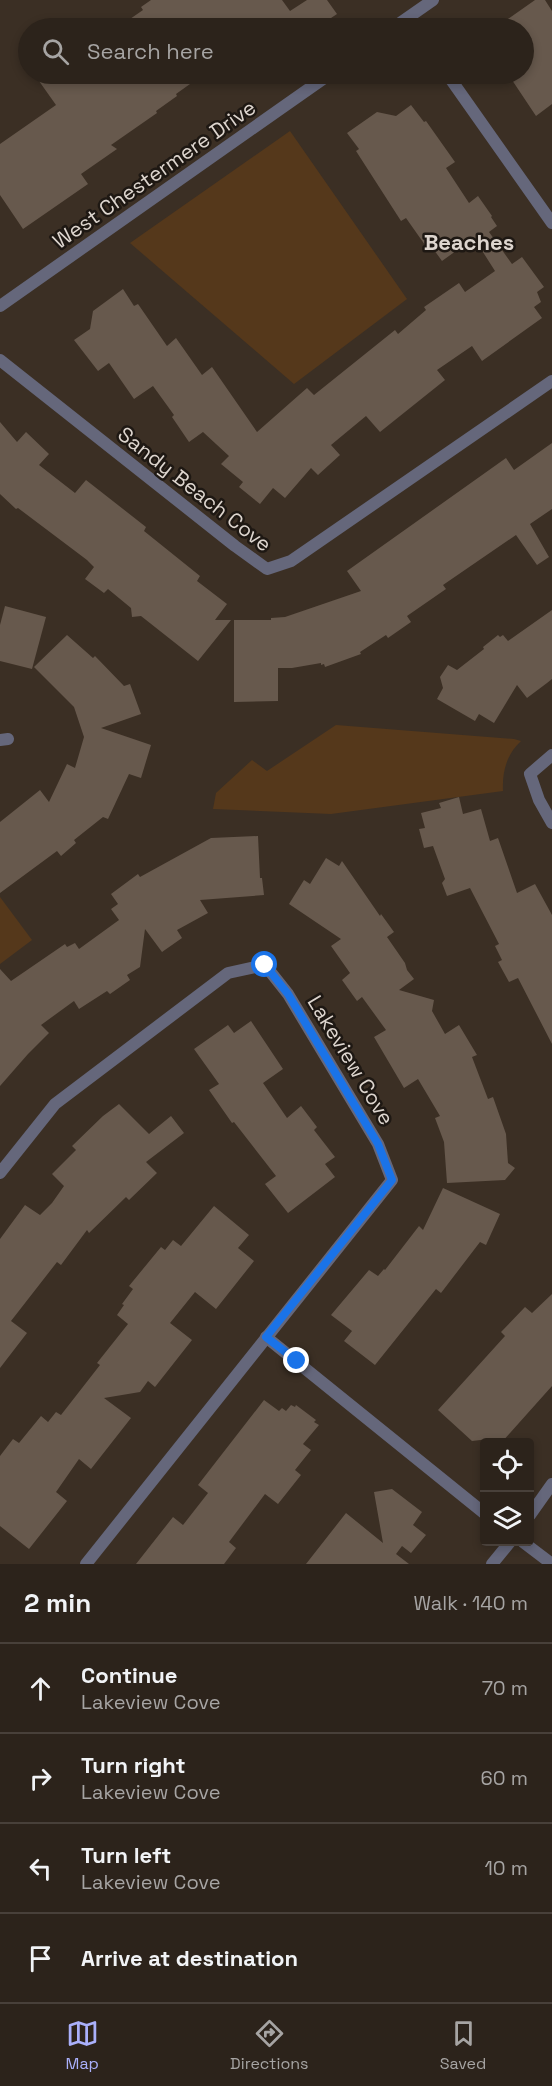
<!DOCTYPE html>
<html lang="en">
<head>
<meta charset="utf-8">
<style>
  body { margin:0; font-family:"Space Grotesk",sans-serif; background:#382f28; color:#f1f3f6 }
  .controls { position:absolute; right:18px; bottom:18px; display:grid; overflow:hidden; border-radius:6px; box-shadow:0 3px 9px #0003 }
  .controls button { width:54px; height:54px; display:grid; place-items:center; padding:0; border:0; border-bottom:2px solid #48403a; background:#2c231b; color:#f1f3f6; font:30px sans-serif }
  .stop { position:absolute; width:18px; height:18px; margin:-14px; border:4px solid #1a73e8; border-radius:50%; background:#fff }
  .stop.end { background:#1a73e8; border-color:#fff; box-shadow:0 2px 6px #0008 }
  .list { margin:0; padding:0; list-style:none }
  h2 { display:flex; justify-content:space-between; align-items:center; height:78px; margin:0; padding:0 24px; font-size:26px }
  h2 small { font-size:20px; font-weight:400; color:#a6a4a3 }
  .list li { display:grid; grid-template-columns:39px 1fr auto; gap:18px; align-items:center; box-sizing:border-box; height:90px; padding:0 24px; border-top:2px solid #48403a }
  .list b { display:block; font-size:22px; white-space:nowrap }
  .list p { margin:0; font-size:20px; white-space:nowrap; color:#a6a4a3 }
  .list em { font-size:20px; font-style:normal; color:#a6a4a3 }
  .icon { flex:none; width:33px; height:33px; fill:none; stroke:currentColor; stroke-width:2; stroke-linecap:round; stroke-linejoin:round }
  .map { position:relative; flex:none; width:552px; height:1564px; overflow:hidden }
  .search { position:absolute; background:#2c231b; box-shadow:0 3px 9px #0003; left:18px; right:18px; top:18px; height:66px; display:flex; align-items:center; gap:15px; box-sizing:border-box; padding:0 21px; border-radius:33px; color:#a6a4a3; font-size:22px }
  .sheet { height:438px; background:#2c231b }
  nav { display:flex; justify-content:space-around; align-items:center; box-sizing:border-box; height:84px; border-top:2px solid #48403a; background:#2c231b; font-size:16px; color:#a6a4a3 }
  nav a { display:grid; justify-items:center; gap:3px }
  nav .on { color:#aab0fb }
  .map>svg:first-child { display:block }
  .green { fill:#55381b }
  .building { fill:#67594d }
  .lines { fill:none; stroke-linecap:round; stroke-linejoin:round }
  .minor { stroke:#65677b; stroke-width:12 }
  .tertiary { stroke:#65677b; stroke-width:12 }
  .route { stroke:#1a73e8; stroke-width:8 }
  .labels { text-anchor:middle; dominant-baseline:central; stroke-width:5; stroke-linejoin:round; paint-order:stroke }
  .street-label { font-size:21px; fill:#ddd5ce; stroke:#1e1813 }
  .neighbourhood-label { font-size:22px; font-weight:bold; fill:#ddd5ce; stroke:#1e1813 }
</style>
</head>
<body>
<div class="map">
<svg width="552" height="1564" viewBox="0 0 552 1564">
  <rect width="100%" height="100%" fill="#3b2f24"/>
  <g class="green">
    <path d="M290 131 407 299 294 384 130 243Z"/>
    <path d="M336 725 514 739 521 741C507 754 502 771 503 791L331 814 213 809 216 793 252 760 267 771Z"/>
    <path d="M0 897 32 940 0 964Z"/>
  </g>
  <g class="building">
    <path d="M151 0H282L290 11 307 0H327L337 14 316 28H117L143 10 141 7Z"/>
    <path d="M535 0H545L552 11V104L536 116 508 74H524V28H495Z"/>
    <path d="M49 74 61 75 63 74H204L176 94 177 96 156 111 157 113 111 145 117 149 81 174 88 184 23 229 0 195V144L56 105 39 81Z"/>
    <path d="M411 105 424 122 426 121 455 162 446 168 469 203 478 196 492 216 491 217 497 226 489 232 512 264 522 257 544 287 537 292 541 302 534 307 542 318 482 361 472 346 437 370 445 380 380 432 366 416 331 445 340 455 318 475 311 468 285 498 273 488 260 504 239 487 243 482 221 464 229 456 203 432 189 442 172 417 174 415 153 386 134 399 109 363 98 371 74 340 90 329 93 311 123 289 134 306 138 304 167 346 176 338 202 375 212 367 257 432 307 388 314 395 395 330 398 334 426 310 424 307 459 283 465 292 495 271 474 238 442 261 429 243 425 245 406 218 401 221 356 151 359 149 347 133 377 112 396 116Z"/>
    <path d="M0 422 17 442 26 432 49 454 39 465 75 493 86 480 146 527 144 531 200 576 197 581 227 604 215 620H231L198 661 141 616 132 617 131 608 108 589 104 593 85 579 94 567 87 560 18 508 16 509 0 494Z"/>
    <path d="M552 443V509L530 524 549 557 537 565 516 535 443 585 446 589 407 616 411 622 388 638 386 635 360 652 361 654 325 667 324 664 321 665V663L292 668H278V701L234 702V620H271V618L285 617 361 591 347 571 506 458 514 470Z"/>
    <path d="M5 606 46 617 32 669 0 661V625Z"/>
    <path d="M552 610V679L547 683 527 698 517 685 494 723 479 714 475 721 437 699 443 688 440 677 448 665 457 670 484 649 483 647 498 635 500 637 503 635 508 641Z"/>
    <path d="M67 635 93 658 95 656 124 686 130 684 141 714 101 728 151 745 141 778 129 774 108 819 103 817 74 840 76 843 61 856 57 851 0 893V822L40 790 49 802 67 764 75 768 84 737 74 707 34 667Z"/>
    <path d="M459 797 463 814 481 809 490 841 498 838 517 893 535 884 552 915V1044L518 978 509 982 498 962 502 960 495 946 499 944 470 888 447 896 442 883 445 879 433 846 424 848 419 829 425 828 421 813 441 808 439 803Z"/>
    <path d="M258 836 260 878H262L264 895 200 900 208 913 177 930 182 938 162 952 145 929 140 967 127 975 130 980 110 994 107 991 79 1009 74 1001 41 1025 49 1033 28 1054 0 1086V969L11 981 65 944 67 947 75 943 79 949 119 920 111 909 118 904 111 894 138 874 140 877 211 838Z"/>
    <path d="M326 858 339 866 342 861 380 916 381 914 394 932 387 937 405 963 407 970 414 979 399 990 434 1000 432 1011 445 1034 459 1025 477 1055 472 1057 488 1099 493 1097 506 1134 508 1163 515 1168 505 1180 447 1183 444 1142 435 1118 440 1116 418 1079 404 1088 374 1037 386 1030 362 997 357 1001 342 980 350 973 331 946 341 939 289 904 304 880 310 884Z"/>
    <path d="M251 1021 283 1069 263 1083 287 1118 301 1106 317 1127 314 1130 335 1157 325 1164 335 1177 288 1213 265 1184 276 1176 234 1122 232 1123 209 1090 219 1084 194 1049 228 1025 234 1033Z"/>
    <path d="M119 1104 149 1134 171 1116 184 1133 146 1162 157 1173 129 1200 126 1197 89 1233 87 1230 61 1265 57 1262 11 1321 27 1333 0 1368V1239L25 1205 40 1215 52 1203 64 1186 52 1174 76 1150 72 1146 103 1116Z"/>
    <path d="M443 1188 500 1214 486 1245 480 1242 441 1293 436 1289 375 1365 344 1341 352 1331 331 1315 369 1270 378 1276 384 1269 385 1270 419 1226 423 1230Z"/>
    <path d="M214 1206 249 1235 238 1248 254 1261 216 1309 195 1292 170 1323 192 1340 155 1387 148 1381 140 1392 104 1398 131 1418 91 1469 79 1459 56 1492 67 1501 29 1549 0 1526V1456L13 1439 19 1443 41 1416 48 1422 56 1412 61 1415 100 1365 97 1363 128 1324 117 1315 124 1305 122 1304 133 1289 129 1286 161 1247 165 1250 173 1240 181 1246Z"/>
    <path d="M552 1294V1386L501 1443H493L489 1439 472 1441 438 1410 505 1336 501 1332 525 1307 532 1313Z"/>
    <path d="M264 1400 279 1411 282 1408 286 1411 291 1405 295 1407 296 1405 316 1420 314 1422 319 1425 303 1444 311 1450 295 1470 301 1475 278 1504 265 1494 229 1542 236 1548 224 1564H136L173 1517 183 1525 208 1493 198 1485Z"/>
    <path d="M392 1489 422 1512 413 1525 426 1535 411 1553 402 1546 396 1554 409 1564H306L346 1513 383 1543 374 1492Z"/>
  </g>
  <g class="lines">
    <g class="minor">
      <path d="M410 17 418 28"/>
      <path d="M447 74 552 223"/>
      <path d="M0 360 235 546 267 569 291 561 552 381"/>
      <path d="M0 740 8 739"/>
      <path d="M552 755 530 774 539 800 552 823"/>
      <path d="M0 1173 55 1104 228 973 265 965 288 994 378 1144 392 1180 86 1564"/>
      <path d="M266 1337 484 1513"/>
      <path d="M530 1515 552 1484"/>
      <path d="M523 1542 552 1564"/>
      <path d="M492 1564 510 1542"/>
    </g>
    <g class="tertiary">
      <path d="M393 28 433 0"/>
      <path d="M0 306 330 74"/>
    </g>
  </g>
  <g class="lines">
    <path class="route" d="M265 965 288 994 378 1144 392 1180 266 1337 297 1361"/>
  </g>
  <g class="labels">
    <g class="street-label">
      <text transform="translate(154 174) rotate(-35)">West Chestermere Drive</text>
      <text transform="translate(195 489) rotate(38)">Sandy Beach Cove</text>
      <text transform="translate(351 1060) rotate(59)">Lakeview Cove</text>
    </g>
    <g class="neighbourhood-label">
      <text x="469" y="242">Beaches</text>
    </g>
  </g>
</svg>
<div class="controls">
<button><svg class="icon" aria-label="locate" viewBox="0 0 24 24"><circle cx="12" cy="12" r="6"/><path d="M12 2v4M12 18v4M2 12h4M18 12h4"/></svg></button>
<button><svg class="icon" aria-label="layers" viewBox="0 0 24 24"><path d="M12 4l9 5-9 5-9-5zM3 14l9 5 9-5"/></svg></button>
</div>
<div class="stop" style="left:265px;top:965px"></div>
<div class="stop end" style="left:297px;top:1361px"></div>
<div class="search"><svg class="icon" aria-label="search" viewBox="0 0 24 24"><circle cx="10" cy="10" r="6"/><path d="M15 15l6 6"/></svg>Search here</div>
</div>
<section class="sheet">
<h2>2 min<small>Walk · 140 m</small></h2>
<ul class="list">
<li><svg class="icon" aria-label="ahead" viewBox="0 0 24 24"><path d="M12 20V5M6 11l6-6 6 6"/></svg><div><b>Continue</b><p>Lakeview Cove</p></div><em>70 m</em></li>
<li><svg class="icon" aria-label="right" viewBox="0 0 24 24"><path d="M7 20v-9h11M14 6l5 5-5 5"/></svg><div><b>Turn right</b><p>Lakeview Cove</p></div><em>60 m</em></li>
<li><svg class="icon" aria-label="left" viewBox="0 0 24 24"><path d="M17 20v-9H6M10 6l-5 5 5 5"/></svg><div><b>Turn left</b><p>Lakeview Cove</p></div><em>10 m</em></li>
<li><svg class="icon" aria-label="arrive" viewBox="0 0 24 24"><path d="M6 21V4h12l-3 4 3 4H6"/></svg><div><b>Arrive at destination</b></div></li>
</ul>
</section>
<nav>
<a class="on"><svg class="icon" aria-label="map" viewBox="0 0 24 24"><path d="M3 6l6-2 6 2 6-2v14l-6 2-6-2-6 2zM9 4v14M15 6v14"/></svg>Map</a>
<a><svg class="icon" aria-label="directions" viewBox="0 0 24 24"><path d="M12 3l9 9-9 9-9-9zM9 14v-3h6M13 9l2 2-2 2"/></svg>Directions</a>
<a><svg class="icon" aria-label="saved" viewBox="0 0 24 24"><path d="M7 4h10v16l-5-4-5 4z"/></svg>Saved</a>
</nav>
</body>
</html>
